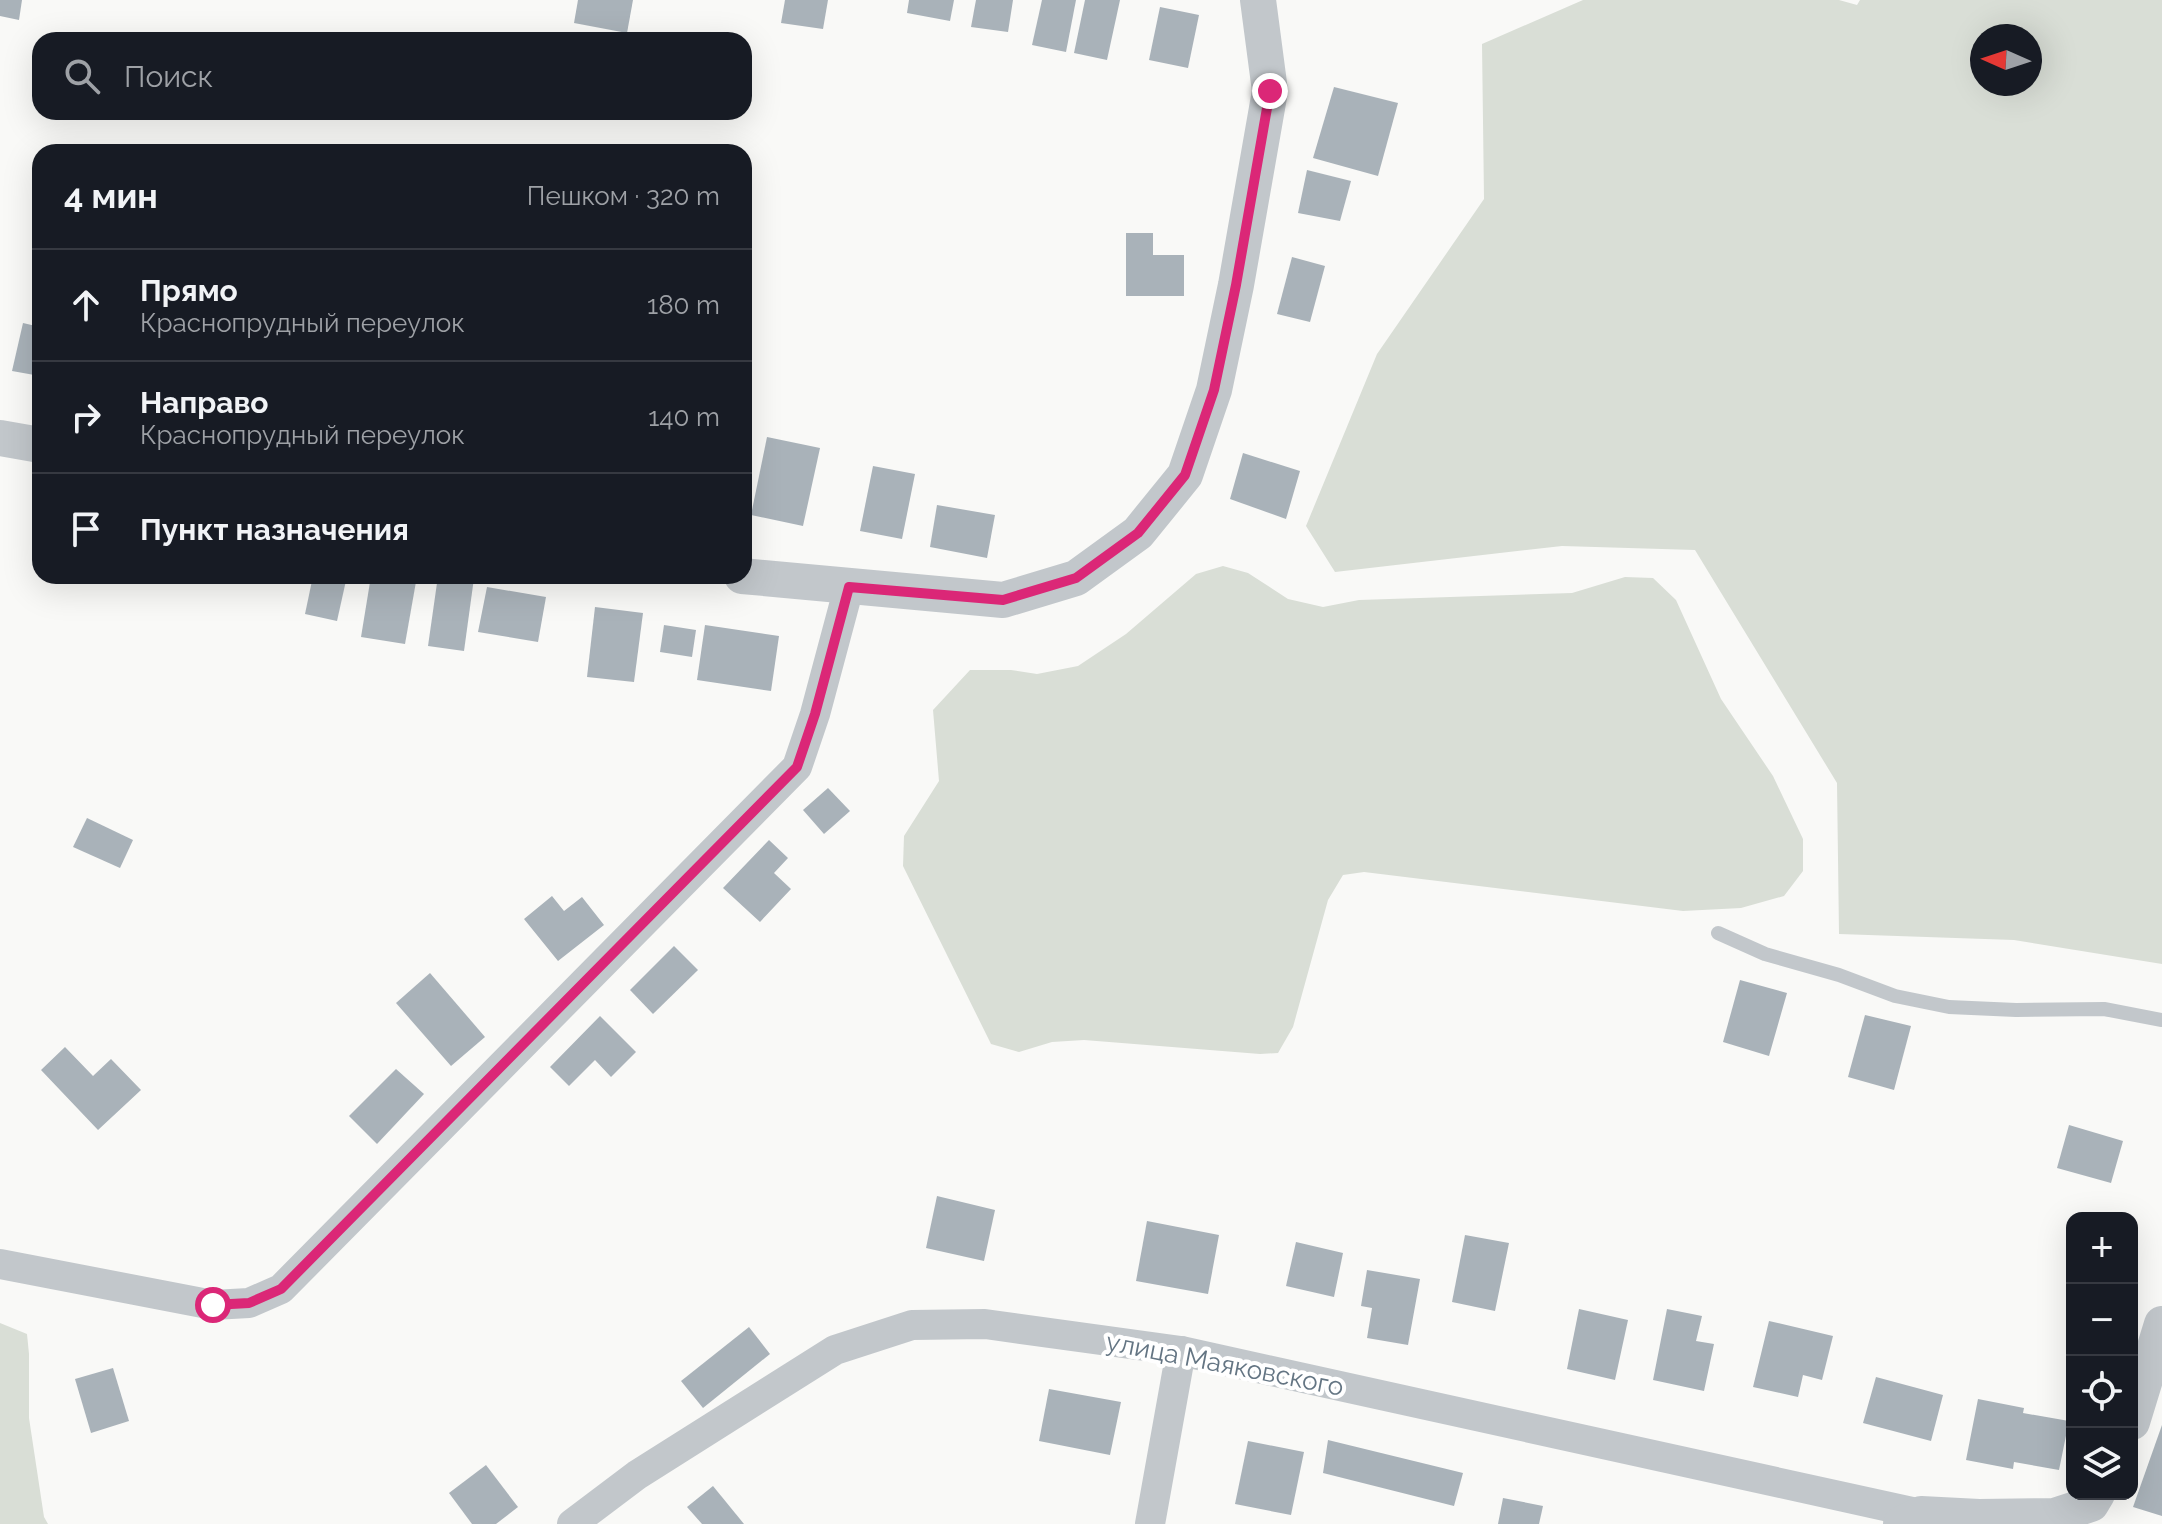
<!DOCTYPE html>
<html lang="ru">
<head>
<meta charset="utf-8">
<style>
  body { margin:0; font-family:Raleway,sans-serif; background:#20242c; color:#f1f3f6 }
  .controls { position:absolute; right:24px; bottom:24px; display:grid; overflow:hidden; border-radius:16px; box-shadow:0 8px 32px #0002 }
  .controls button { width:72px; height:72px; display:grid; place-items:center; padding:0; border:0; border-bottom:2px solid #363941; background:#171b24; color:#f1f3f6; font:40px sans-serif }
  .compass { position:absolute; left:1970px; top:24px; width:72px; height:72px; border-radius:50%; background:#171b24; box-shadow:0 8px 32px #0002; rotate:273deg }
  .stop { position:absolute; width:24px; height:24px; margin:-18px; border:6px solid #db2777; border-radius:50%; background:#fff }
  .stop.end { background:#db2777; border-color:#fff; box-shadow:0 2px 8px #0008 }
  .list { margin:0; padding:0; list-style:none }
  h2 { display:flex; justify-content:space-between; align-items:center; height:104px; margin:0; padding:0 32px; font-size:34px }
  h2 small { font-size:26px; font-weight:400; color:#9ea1a6 }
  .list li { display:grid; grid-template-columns:52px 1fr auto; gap:24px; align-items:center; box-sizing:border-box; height:112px; padding:0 32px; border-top:2px solid #363941 }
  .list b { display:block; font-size:30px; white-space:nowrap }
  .list p { margin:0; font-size:26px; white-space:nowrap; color:#9ea1a6 }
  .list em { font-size:26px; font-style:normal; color:#9ea1a6 }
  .icon { flex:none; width:44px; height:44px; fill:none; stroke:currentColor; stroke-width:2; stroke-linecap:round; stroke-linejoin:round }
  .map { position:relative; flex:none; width:2162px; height:1524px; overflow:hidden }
  .search { position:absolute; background:#171b24; box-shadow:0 8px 32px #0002; left:32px; top:32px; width:720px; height:88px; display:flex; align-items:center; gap:20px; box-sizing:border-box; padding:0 28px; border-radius:24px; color:#9ea1a6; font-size:30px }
  .panel { position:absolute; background:#171b24; box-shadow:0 8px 32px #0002; left:32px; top:144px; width:720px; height:440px; border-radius:24px }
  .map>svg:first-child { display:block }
  .green { fill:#d9ded6; fill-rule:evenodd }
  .building { fill:#a9b2b9 }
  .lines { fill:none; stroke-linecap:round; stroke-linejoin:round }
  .service { stroke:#c2c7cb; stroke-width:14 }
  .minor { stroke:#c2c7cb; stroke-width:30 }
  .tertiary { stroke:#c2c7cb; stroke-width:36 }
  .route { stroke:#db2777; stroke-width:10 }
  .labels { text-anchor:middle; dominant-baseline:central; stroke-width:8; stroke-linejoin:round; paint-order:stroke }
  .street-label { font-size:26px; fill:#647583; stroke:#fff }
</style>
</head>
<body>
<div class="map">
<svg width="2162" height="1524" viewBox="0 0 2162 1524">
  <rect width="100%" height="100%" fill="#f9f9f7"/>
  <g class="green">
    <path d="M1583 0H1839L1857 5 1860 0H2162V964L2014 940 1839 934 1837 783 1695 550 1562 546 1335 572 1306 526 1377 354 1484 199 1482 44ZM2030 36V84H1982V36Z"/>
    <path d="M1223 566 1248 573 1288 599 1323 607 1359 600 1572 593 1625 577 1653 578 1676 600 1721 699 1773 776 1803 839V871L1784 896 1741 908 1683 911 1364 872 1343 875 1328 900 1293 1027 1278 1053 1260 1054 1084 1040 1052 1042 1019 1052 991 1044 903 866 904 836 939 781 933 710 970 670H1011L1037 674 1078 666 1126 634 1196 574Z"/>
    <path d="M0 1323 27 1334 29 1354V1418L44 1517 48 1524H0Z"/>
  </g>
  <g class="building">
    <path d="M0 0H22L19 20 0 16Z"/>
    <path d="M578 0H633L627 33 574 23Z"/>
    <path d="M785 0H828L823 29 781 23Z"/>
    <path d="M909 0H954L950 21 907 13Z"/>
    <path d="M976 0H1013L1008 32 971 27Z"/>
    <path d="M1042 0H1076L1066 52 1032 45Z"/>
    <path d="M1085 0H1120L1107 60 1074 53Z"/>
    <path d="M1160 7 1199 15 1188 68 1149 60Z"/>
    <path d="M1334 87 1398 103 1378 176 1313 158Z"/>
    <path d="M1307 170 1351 181 1340 221 1298 213Z"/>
    <path d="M1126 233H1153V255H1184V296H1126Z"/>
    <path d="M1292 257 1325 266 1310 322 1277 314Z"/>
    <path d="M23 323 40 327V376L12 371Z"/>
    <path d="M767 437 820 448 803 526 751 515Z"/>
    <path d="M1243 453 1300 471 1286 519 1230 499Z"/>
    <path d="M873 466 915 474 902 539 860 531Z"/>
    <path d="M937 505 995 515 987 558 930 547Z"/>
    <path d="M313 576H347L337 621 305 614Z"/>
    <path d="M371 576H417L405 644 361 637Z"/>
    <path d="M438 576 474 578 464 651 428 646Z"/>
    <path d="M487 587 546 597 538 642 478 632Z"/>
    <path d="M595 607 643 613 634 682 587 677Z"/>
    <path d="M664 625 696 630 692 657 660 652Z"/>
    <path d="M705 625 779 636 771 691 697 680Z"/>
    <path d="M828 788 850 811 824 834 803 810Z"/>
    <path d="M87 818 133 840 120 868 73 847Z"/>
    <path d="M769 840 788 858 774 873 791 889 760 922 723 888Z"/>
    <path d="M552 896 564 911 582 897 604 925 558 961 524 919Z"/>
    <path d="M674 946 698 970 653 1014 630 990Z"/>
    <path d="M430 973 485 1037 451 1066 396 1003Z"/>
    <path d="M1740 980 1787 993 1769 1056 1723 1042Z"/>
    <path d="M1865 1015 1911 1026 1894 1090 1848 1077Z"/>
    <path d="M600 1016 636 1052 611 1077 595 1060 569 1086 550 1067Z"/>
    <path d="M65 1047 93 1076 111 1059 141 1090 98 1130 41 1070Z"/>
    <path d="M396 1069 424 1094 377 1144 349 1116Z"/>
    <path d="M2069 1125 2123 1141 2111 1183 2057 1168Z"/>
    <path d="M937 1196 995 1210 984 1261 926 1248Z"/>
    <path d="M1147 1221 1219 1235 1208 1294 1136 1281Z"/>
    <path d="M1465 1235 1509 1243 1495 1311 1452 1302Z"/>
    <path d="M1296 1242 1343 1253 1334 1297 1286 1286Z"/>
    <path d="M1367 1270 1420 1279 1408 1345 1367 1338 1372 1308 1361 1306Z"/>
    <path d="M1579 1309 1628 1320 1615 1380 1567 1369Z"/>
    <path d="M1667 1309 1702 1316 1696 1341 1714 1344 1704 1391 1653 1380Z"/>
    <path d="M1769 1321 1833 1336 1822 1380 1803 1375 1798 1397 1753 1387Z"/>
    <path d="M749 1327 770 1354 703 1408 681 1381Z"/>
    <path d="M113 1368 129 1421 91 1433 75 1379Z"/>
    <path d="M1876 1377 1943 1395 1931 1441 1863 1423Z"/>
    <path d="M1049 1389 1121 1402 1110 1455 1039 1441Z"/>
    <path d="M1978 1399 2024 1408 2023 1413 2069 1421 2059 1470 2014 1462 2013 1469 1966 1460Z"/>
    <path d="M2162 1425V1516L2133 1507Z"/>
    <path d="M1328 1440 1463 1473 1454 1506 1323 1473Z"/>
    <path d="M1248 1441 1304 1452 1291 1515 1235 1504Z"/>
    <path d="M486 1465 518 1507 496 1524H472L449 1493Z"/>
    <path d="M713 1486 744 1524H702L687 1507Z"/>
    <path d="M1503 1498 1543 1506 1539 1524H1498Z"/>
  </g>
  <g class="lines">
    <path class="service" d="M1718 933 1765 954 1839 975 1895 996 1949 1007 2016 1010 2104 1009 2162 1020"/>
    <g class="minor">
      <path d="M0 1264 213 1305 249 1303 281 1289 797 767 815 714 849 587"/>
      <path d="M572 1524 637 1475 835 1350 912 1325 985 1324 1181 1351 1921 1514"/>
      <path d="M1150 1524 1181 1351"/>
    </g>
    <g class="tertiary">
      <path d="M0 438 40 445"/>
      <path d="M742 576 1003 600 1076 578 1138 533 1185 475 1214 390 1236 285 1270 91 1258 0"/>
      <path d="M2132 1422 2162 1324"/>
      <path d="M1901 1524 1921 1514 1979 1517 2054 1516 2091 1504 2097 1494"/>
    </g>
  </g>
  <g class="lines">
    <path class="route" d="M213 1305 249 1303 281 1289 797 767 815 714 849 587 1003 600 1076 578 1138 533 1185 475 1214 390 1236 285 1270 91"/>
  </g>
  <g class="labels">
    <g class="street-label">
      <text transform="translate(1225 1364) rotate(11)">улица Маяковского</text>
    </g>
  </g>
</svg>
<div class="controls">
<button>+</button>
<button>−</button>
<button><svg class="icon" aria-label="locate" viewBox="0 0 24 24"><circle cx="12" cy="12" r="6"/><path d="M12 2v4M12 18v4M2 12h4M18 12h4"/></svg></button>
<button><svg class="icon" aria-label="layers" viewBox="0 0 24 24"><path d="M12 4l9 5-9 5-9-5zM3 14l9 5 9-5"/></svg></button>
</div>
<svg class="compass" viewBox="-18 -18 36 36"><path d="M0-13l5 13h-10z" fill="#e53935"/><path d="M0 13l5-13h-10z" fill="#9ea1a6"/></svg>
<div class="stop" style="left:213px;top:1305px"></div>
<div class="stop end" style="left:1270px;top:91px"></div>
<div class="search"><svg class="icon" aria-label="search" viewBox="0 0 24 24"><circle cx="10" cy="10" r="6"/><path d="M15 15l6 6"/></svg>Поиск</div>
<section class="panel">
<h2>4 мин<small>Пешком · 320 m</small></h2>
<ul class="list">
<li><svg class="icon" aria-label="ahead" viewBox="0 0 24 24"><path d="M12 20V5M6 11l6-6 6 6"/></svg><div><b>Прямо</b><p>Краснопрудный переулок</p></div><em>180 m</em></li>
<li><svg class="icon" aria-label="right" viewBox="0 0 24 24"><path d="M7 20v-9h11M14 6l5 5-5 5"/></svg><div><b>Направо</b><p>Краснопрудный переулок</p></div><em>140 m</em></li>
<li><svg class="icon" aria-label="arrive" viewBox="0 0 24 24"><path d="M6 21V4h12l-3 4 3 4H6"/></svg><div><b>Пункт назначения</b></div></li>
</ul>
</section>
</div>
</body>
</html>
